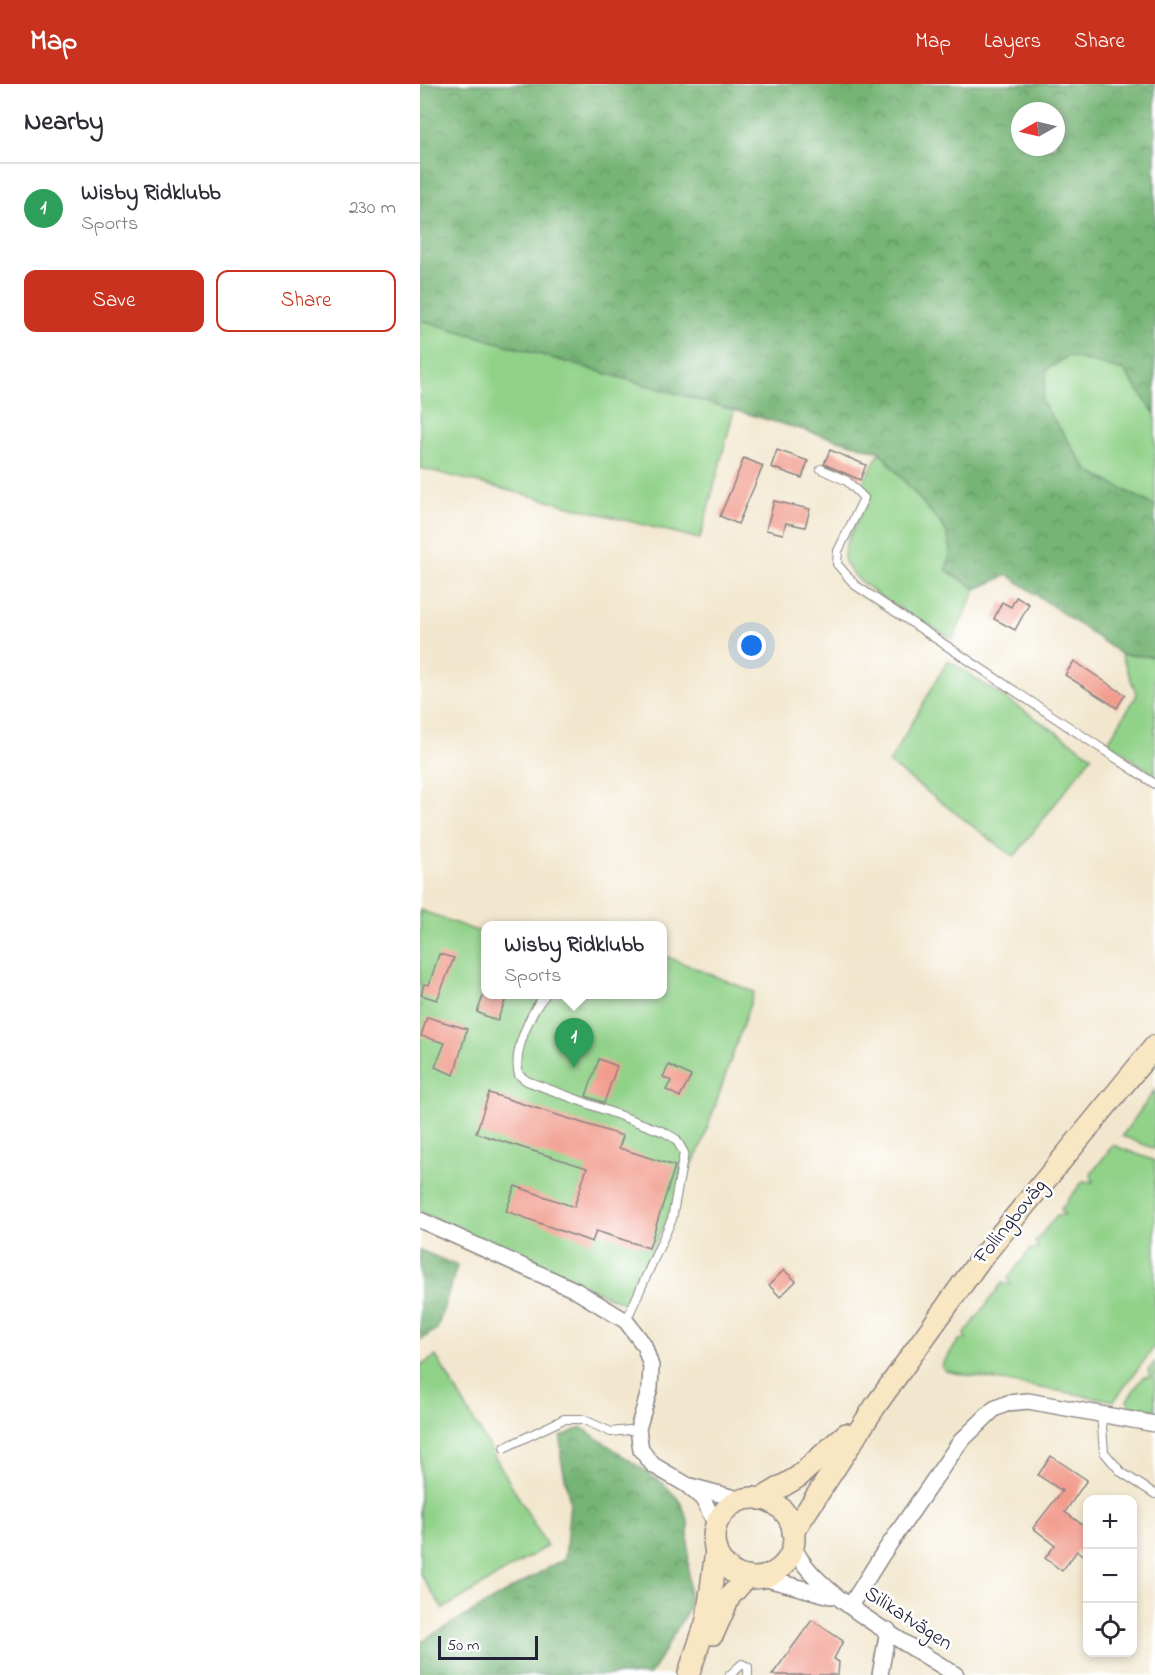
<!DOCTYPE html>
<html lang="en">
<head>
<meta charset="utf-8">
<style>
  body { margin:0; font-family:"Indie Flower",sans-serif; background:#f2f2f3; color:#2b2b33 }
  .controls { position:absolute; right:18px; bottom:18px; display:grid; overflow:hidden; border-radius:12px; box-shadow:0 3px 9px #0003 }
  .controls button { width:54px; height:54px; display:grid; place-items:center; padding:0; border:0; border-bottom:2px solid #e1e1e2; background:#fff; color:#2b2b33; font:30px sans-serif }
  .compass { position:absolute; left:591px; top:18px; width:54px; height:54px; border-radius:50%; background:#fff; box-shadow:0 3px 9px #0003; rotate:262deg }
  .scale { position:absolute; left:18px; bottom:15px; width:100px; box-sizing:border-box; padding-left:6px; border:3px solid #22223b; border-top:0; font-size:16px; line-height:21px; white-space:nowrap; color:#22223b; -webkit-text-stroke:4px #fff; paint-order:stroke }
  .you { position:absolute; left:332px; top:562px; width:21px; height:21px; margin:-15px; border:4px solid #fff; border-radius:50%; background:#1a73e8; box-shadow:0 0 0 9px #1a73e833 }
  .badge { display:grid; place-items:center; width:39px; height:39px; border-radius:50%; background:#c8321e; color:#fff; font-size:20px; font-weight:700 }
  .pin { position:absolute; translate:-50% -50px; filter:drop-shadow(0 2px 3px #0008) }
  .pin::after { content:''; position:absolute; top:32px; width:21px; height:18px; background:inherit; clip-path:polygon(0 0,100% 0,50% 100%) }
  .popup { position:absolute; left:61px; top:837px; width:186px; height:78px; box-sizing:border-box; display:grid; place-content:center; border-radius:12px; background:#fff; filter:drop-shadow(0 2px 4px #0005); font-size:20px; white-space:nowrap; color:#7c7c81 }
  .popup b { font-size:22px; color:#2b2b33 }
  .popup::after { content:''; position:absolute; left:50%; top:100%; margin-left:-12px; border:12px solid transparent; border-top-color:#fff }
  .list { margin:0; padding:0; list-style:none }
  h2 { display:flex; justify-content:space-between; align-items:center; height:78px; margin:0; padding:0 24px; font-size:26px }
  h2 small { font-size:20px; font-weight:400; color:#7c7c81 }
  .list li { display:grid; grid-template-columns:39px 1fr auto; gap:18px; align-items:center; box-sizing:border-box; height:90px; padding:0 24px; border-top:2px solid #e1e1e2 }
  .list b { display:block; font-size:22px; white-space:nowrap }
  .list p { margin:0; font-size:20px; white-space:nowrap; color:#7c7c81 }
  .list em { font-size:20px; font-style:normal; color:#7c7c81 }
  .actions { display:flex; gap:12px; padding:18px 24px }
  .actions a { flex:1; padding:14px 0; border:2px solid #c8321e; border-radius:12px; text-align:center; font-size:21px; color:#c8321e }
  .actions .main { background:#c8321e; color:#fff }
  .icon { flex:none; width:33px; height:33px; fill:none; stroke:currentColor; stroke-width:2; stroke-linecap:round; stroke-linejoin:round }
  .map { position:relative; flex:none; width:735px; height:1591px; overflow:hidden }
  header { display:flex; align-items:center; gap:36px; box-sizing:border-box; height:84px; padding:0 30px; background:#c8321e; color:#fff }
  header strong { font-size:28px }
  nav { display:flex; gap:33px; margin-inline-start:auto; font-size:21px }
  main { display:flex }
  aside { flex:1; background:#fff }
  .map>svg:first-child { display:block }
  .green { fill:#91d289; stroke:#5a7a62; stroke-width:1.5 }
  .forest { fill:url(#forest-crowns); stroke:#4b6b58; stroke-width:1.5; fill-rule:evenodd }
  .building { fill:#f29c8e }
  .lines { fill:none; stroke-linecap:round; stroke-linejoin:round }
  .service-casing { stroke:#8a8484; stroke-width:10 }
  .minor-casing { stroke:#8a8484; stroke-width:18 }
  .secondary-casing { stroke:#8a8484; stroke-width:24 }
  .service { stroke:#fff; stroke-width:8 }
  .minor { stroke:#fff; stroke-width:15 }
  .secondary { stroke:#f9e7c3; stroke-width:21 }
  .labels { text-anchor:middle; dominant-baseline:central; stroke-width:5; stroke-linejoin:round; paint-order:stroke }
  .street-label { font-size:21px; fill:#22223b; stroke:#fff }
</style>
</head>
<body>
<header>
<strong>Map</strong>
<nav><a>Map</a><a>Layers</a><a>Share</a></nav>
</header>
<main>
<aside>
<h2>Nearby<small></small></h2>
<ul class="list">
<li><span class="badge" style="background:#2e9e5b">1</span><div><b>Wisby Ridklubb</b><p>Sports</p></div><em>230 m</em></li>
</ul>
<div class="actions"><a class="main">Save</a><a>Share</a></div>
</aside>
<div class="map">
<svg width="735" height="1591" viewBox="0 0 735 1591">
  <defs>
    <pattern id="forest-crowns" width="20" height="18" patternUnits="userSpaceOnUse" patternTransform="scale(1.5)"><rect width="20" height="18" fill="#74b475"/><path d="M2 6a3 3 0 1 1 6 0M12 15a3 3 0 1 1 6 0" fill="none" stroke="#5f9261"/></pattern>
  </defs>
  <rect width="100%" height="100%" fill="#fff"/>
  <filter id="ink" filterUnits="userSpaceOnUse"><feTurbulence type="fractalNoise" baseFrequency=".0167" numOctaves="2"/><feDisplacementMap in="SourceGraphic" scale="12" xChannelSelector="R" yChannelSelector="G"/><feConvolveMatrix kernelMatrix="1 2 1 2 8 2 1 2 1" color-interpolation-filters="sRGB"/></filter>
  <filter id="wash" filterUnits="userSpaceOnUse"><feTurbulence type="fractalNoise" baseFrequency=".008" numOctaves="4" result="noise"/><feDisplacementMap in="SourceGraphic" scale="24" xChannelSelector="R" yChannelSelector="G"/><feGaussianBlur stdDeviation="1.35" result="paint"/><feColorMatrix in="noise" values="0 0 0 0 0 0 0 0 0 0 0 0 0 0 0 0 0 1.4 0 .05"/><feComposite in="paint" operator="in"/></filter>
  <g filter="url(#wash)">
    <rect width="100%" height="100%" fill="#f2e7ce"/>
    <g class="green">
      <path d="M0 236 314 326 280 455 0 384Z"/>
      <path d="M648 272 705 287 735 330V422L668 387 622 318 627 285Z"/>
      <path d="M460 368 526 446 532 466 526 486 556 505 533 555C509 541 421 498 424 470 425 455 444 426 451 411L441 402Z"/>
      <path d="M701 570 735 573V691L688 658 717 611Z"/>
      <path d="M528 576 672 672 594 773 469 679Z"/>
      <path d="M0 826 65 850 66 910H243V871L334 908 282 1060 207 1221 0 1128Z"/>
      <path d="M735 1006V1065L702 1052Z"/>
      <path d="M693 1061 735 1077V1262L694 1317 525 1287 521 1282 539 1256H546L544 1251 582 1199 591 1201 588 1194 610 1166 618 1164 615 1158 637 1131H645L641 1125 663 1097 673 1098 671 1090Z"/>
      <path d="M16 1272 127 1462 23 1525 0 1490V1282Z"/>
      <path d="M735 1278V1327L710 1322 707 1316 723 1293H730L728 1287Z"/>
    </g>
    <g class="forest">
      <path d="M0 0H735V330L705 287 648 272 627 285 622 318 668 387 735 422V573L701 570 588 491 556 505 526 486 531 466 526 446 460 368 0 236ZM600 27H636V63H600Z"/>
      <path d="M0 1166 37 1182 17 1245 0 1256Z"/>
      <path d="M161 1343 243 1399 260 1417 268 1436 269 1524 230 1591H0V1558L145 1474 150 1418 141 1374V1353Z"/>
    </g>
    <g id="blocks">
      <g class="building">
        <path d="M357 366 388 377 382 394 351 383Z"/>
        <path d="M410 366 446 381 440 396 404 380Z"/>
        <path d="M324 374 343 382 318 440 300 432Z"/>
        <path d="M354 417 390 425 385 443 366 439 363 450 346 446Z"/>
        <path d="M596 513 609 520 595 546 574 535 582 518 591 523Z"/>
        <path d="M654 577 705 611 697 624 645 591Z"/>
        <path d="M19 870 34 874 17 916 1 911 4 900 9 901Z"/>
        <path d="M64 910H88L77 937 57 928Z"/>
        <path d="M7 933 47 945 34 991 15 983 25 959 1 952Z"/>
        <path d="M179 975 197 982 184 1019 166 1012Z"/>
        <path d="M249 981 271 992 260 1013 246 1006 251 997 243 993Z"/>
        <path d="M69 1009 203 1052 199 1064 255 1082 229 1164 176 1147 172 1158 86 1127 95 1102 154 1123 167 1084 56 1049Z"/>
        <path d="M364 1186 376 1197 360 1213 349 1201Z"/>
        <path d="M631 1372 667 1396 645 1428 668 1445V1475L657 1467 642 1487 625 1474 635 1461 613 1444 642 1407 618 1391Z"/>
        <path d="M392 1536 423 1557 414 1575 419 1578 418 1591H352Z"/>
      </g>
    </g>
  </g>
  <g filter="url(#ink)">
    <use href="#blocks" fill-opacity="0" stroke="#8a8484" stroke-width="1.5"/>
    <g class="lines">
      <defs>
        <g id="service">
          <path d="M401 385 427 397 444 414 418 467 417 480 435 501 735 700"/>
          <path d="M126 910C111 927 92 968 99 991L107 997 244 1048 256 1055 264 1069 252 1135 206 1237"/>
          <path d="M681 1330 684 1368 701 1388 735 1410"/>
          <path d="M84 1364 144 1335H162L191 1348 218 1345"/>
          <path d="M310 1591 322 1580 328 1583V1591"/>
        </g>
        <g id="minor">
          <path d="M0 1136 155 1206 206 1237 224 1261 231 1282 230 1304 218 1345 221 1366 233 1381 267 1401 283 1415 296 1441"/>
          <path d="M270 1402 322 1416"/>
          <path d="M373 1461C391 1509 492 1562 536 1591"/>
          <path d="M339 1493 411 1512"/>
          <path d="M430 1522 462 1471 540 1358 574 1325 588 1319 608 1317 735 1340"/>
          <path d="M460 1591 468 1546"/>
        </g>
        <g id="secondary">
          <circle cx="334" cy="1454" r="40"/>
          <path d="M341 1415 378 1393 426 1350"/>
          <path d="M373 1448 456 1321 559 1177 735 962"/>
          <path d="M293 1550 310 1512 327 1493"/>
          <path d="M269 1589 287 1536 296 1466"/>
        </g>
      </defs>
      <use href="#service" class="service-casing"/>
      <use href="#minor" class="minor-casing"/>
      <use href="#secondary" class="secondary-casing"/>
      <use href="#service" class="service"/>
      <use href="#minor" class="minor"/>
      <use href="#secondary" class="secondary"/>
    </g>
  </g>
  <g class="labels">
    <g class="street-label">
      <text transform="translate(591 1138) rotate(-51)">Follingboväg</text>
      <text transform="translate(488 1535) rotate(33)">Silikatvägen</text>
    </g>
  </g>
</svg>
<div class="controls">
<button>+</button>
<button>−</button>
<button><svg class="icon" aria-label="locate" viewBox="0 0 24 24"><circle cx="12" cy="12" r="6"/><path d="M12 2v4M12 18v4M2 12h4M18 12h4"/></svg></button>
</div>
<svg class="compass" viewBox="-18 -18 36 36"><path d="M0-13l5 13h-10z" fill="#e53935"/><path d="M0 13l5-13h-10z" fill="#7c7c81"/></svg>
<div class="scale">50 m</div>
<div class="you"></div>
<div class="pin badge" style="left:154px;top:984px;background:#2e9e5b">1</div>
<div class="popup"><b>Wisby Ridklubb</b>Sports</div>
</div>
</main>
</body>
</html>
